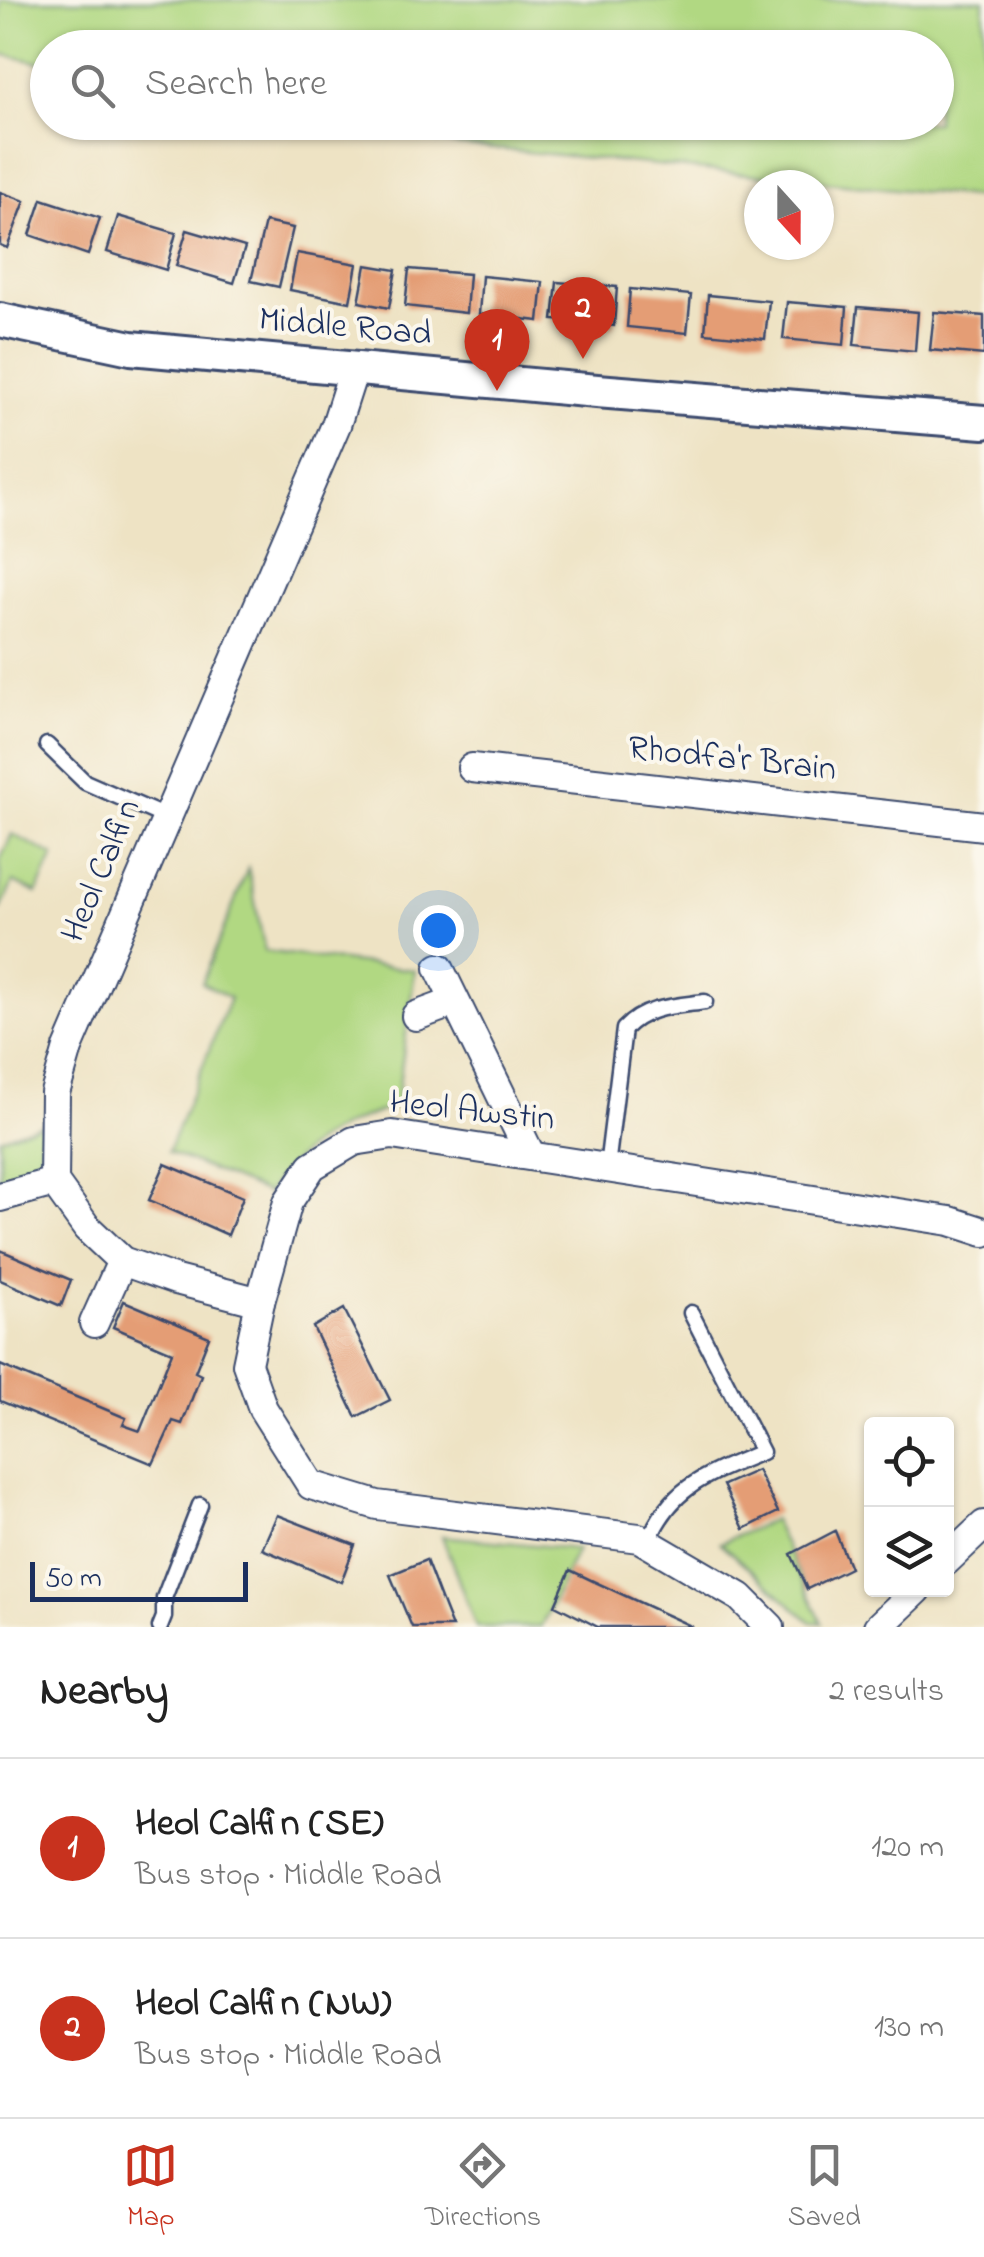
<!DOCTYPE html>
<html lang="en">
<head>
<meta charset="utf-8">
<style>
  body { margin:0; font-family:"Indie Flower",sans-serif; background:#f2f2f2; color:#222 }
  .controls { position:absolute; right:30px; bottom:30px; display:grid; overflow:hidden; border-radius:10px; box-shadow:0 2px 8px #0004 }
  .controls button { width:90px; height:90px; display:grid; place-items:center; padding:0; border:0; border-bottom:2px solid #e0e0e0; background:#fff; color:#222; font:50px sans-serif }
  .compass { position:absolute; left:744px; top:170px; width:90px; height:90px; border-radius:50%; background:#fff; box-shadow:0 2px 8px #0004; rotate:159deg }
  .scale { position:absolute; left:30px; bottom:25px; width:218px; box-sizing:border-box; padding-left:10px; border:5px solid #1b2f5e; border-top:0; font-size:28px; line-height:35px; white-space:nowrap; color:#1b2f5e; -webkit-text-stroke:8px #fbf7ec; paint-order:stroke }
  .you { position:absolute; left:438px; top:930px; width:35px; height:35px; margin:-25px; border:8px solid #fff; border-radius:50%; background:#1a73e8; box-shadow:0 0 0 15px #1a73e833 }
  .badge { display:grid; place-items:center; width:65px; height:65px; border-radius:50%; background:#c8321e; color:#fff; font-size:32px; font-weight:700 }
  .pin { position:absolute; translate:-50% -82px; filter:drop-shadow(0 2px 5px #0008) }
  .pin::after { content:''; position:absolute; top:52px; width:35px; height:30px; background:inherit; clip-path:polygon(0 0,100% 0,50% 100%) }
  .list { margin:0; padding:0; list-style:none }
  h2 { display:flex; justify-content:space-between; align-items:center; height:130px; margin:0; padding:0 40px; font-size:42px }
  h2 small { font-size:32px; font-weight:400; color:#767676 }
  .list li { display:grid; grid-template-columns:65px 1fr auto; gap:30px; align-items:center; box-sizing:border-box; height:180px; padding:0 40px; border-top:2px solid #e0e0e0 }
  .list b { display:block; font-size:38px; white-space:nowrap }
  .list p { margin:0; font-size:32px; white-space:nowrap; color:#767676 }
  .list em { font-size:32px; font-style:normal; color:#767676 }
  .icon { flex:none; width:55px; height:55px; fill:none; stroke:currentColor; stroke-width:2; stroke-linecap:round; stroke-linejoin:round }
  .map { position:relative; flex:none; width:984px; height:1627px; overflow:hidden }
  .search { position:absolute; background:#fff; box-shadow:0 2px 8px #0004; left:30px; right:30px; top:30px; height:110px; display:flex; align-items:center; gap:25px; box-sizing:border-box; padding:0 35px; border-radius:55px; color:#767676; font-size:38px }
  .sheet { height:490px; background:#fff }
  nav { display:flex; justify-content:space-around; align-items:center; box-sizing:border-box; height:140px; border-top:2px solid #e0e0e0; background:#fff; font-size:28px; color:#767676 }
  nav a { display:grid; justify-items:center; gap:5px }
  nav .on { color:#c8321e }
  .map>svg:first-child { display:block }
  .green { fill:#b1d882; stroke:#668470; stroke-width:2.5 }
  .building { fill:#e49d74 }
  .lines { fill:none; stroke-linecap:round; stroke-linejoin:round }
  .service-casing { stroke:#3b4a6d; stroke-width:19 }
  .minor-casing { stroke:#3b4a6d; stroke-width:32 }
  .tertiary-casing { stroke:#3b4a6d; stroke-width:38 }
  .service { stroke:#fff; stroke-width:14 }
  .minor { stroke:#fff; stroke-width:28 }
  .tertiary { stroke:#fff; stroke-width:32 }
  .labels { text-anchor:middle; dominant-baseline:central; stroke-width:8; stroke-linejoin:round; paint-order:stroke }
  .street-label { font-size:35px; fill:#1b2f5e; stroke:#fbf7ec }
</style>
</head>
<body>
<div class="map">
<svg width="984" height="1627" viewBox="0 0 984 1627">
  <rect width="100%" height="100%" fill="#fbf7ec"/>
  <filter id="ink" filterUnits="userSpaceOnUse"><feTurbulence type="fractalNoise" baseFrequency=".01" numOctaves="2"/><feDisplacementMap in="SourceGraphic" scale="20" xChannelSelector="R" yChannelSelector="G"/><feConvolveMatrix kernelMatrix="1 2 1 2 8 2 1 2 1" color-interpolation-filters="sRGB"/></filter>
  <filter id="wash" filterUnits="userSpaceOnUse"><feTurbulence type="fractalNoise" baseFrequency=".0048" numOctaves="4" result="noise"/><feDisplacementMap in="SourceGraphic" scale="40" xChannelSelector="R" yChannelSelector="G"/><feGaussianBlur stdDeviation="2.25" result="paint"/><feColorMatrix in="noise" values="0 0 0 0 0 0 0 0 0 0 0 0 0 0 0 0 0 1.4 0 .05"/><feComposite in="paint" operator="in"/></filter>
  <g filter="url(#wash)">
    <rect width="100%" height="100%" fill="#eee3c4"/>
    <g class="green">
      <path d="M0 0H984V198L458 145 343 123 936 122V48H48L47 64 0 54Z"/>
      <path d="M12 834 54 856 37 893 13 882 0 911V860Z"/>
      <path d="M248 868 265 951 415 970 396 1106C336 1126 306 1140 267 1193L168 1152 230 998 202 983Z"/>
      <path d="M41 1124V1154L30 1173 0 1181V1138Z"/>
      <path d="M773 1520 822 1623 811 1622 720 1543Z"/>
      <path d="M442 1536 577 1549 541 1627H476Z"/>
    </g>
    <g id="blocks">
      <g class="building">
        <path d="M0 192 25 201 7 248 0 245Z"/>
        <path d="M42 199 100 218 88 255 30 235Z"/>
        <path d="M118 216 176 233 166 270 107 252Z"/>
        <path d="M265 222 293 228 279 287 251 281Z"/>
        <path d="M187 230 245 247 234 283 176 266Z"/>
        <path d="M297 253 357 264 350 302 290 290Z"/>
        <path d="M366 265 396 270 389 308 359 302Z"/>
        <path d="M409 269 469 274 466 313 405 306Z"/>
        <path d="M482 276 543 282 539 321 479 314Z"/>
        <path d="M557 282 617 287 614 326 553 320Z"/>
        <path d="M630 289 691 295 687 333 627 327Z"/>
        <path d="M708 295 769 301 765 339 705 333Z"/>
        <path d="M787 302 847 307 844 345 783 339Z"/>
        <path d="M858 307 918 312 915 351 854 345Z"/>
        <path d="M934 312 984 316V355L930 350Z"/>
        <path d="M165 1164 243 1197 228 1235 149 1200Z"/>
        <path d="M0 1250 71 1280 61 1306 0 1280Z"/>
        <path d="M124 1301 209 1337 195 1372 201 1375 182 1424 173 1421 153 1464 0 1401V1365L126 1418 123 1425 140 1431 172 1352 113 1327Z"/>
        <path d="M344 1309 390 1400 356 1417 313 1327Z"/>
        <path d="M757 1470 778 1512 744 1529 723 1485Z"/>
        <path d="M277 1515 355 1545 341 1582 262 1549Z"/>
        <path d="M835 1531 850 1568 807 1589 791 1554Z"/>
        <path d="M426 1560 444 1607 452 1627H412L390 1575Z"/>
        <path d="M570 1570 593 1581 693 1627H598L555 1605Z"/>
      </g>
    </g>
  </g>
  <g filter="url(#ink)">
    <use href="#blocks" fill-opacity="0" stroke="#3b4a6d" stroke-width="2.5"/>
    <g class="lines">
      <defs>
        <g id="service">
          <path d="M47 745 85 782 165 817"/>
          <path d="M607 1167 624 1029C645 1006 676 1006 705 1002"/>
          <path d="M648 1542C671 1485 709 1474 762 1452L691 1313"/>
          <path d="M160 1627 164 1617V1598L200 1505"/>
        </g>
        <g id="minor">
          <path d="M472 768 984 826"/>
          <path d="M439 968 530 1154"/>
          <path d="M416 1016 454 1002"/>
          <path d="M0 1197 54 1182"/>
          <path d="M260 1302 176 1280 122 1261 87 1228 54 1182 55 1093 68 1048 336 425 354 369"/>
          <path d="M94 1323 122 1261"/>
          <path d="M946 1561 984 1525"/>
          <path d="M770 1627 740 1597 639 1538 377 1505 311 1485 263 1409 247 1364 260 1302 288 1202 312 1166 354 1141 392 1135 950 1221 984 1232"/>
          <path d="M878 1627 917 1590"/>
        </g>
        <path id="tertiary" d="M0 320 131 348 597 391 984 422"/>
      </defs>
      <use href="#service" class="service-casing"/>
      <use href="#minor" class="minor-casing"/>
      <use href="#tertiary" class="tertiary-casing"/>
      <use href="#service" class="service"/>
      <use href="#minor" class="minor"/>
      <use href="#tertiary" class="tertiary"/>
    </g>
  </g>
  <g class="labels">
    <g class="street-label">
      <text transform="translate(345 328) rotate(5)">Middle Road</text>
      <text transform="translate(732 760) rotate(6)">Rhodfa'r Brain</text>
      <text transform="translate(102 871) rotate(-67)">Heol Calfin</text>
      <text transform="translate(472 1112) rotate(6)">Heol Awstin</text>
    </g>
  </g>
</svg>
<div class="controls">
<button><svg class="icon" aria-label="locate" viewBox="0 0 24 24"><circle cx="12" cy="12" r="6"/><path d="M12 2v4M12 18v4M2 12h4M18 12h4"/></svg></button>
<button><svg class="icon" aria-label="layers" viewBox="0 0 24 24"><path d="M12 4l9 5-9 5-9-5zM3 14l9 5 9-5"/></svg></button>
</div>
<svg class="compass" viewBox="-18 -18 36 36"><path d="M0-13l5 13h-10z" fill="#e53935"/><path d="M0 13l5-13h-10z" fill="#767676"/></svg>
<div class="scale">50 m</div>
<div class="you"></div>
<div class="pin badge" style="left:497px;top:391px">1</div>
<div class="pin badge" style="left:583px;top:359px">2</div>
<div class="search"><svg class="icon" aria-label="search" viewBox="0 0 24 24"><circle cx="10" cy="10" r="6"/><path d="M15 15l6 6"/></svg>Search here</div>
</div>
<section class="sheet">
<h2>Nearby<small>2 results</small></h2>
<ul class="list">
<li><span class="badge">1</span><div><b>Heol Calfin (SE)</b><p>Bus stop · Middle Road</p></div><em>120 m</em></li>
<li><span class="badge">2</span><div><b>Heol Calfin (NW)</b><p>Bus stop · Middle Road</p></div><em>130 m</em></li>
</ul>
</section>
<nav>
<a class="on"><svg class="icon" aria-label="map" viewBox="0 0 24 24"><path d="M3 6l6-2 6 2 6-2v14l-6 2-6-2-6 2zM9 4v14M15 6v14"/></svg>Map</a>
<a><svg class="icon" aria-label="directions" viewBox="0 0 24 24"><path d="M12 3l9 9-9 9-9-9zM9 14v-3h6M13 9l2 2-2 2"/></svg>Directions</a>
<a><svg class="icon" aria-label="saved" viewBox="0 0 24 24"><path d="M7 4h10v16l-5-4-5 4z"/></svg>Saved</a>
</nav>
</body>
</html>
